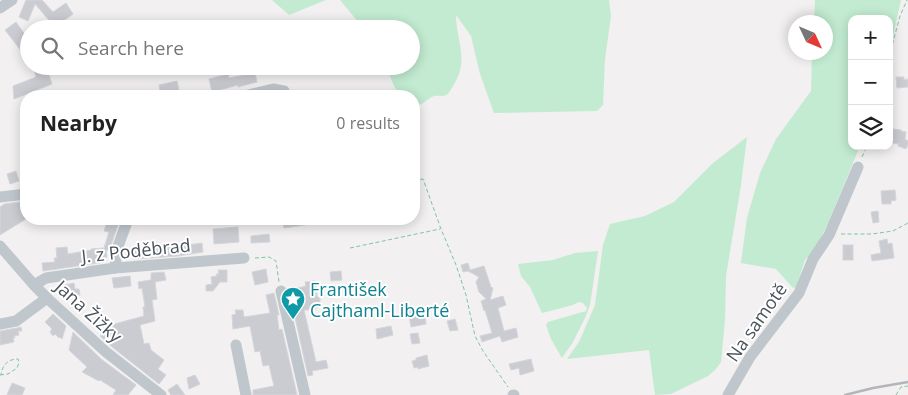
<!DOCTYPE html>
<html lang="en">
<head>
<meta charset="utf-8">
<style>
  body { margin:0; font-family:"Open Sans",sans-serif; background:#f2f2f2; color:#222 }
  .controls { position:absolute; right:15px; top:15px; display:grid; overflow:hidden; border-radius:10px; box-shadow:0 2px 12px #0003 }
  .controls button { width:45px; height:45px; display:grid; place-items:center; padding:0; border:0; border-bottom:1px solid #e0e0e0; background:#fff; color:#222; font:25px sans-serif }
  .compass { position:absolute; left:788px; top:15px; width:45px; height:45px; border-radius:50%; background:#fff; box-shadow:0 2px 12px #0003; rotate:134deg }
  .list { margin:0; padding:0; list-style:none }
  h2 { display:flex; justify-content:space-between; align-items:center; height:65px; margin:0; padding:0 20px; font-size:21px }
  h2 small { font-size:16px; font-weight:400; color:#767676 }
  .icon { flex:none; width:28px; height:28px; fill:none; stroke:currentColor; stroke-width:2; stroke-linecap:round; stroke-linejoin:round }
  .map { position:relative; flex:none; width:908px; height:395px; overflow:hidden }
  .search { position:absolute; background:#fff; box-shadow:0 2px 12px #0003; left:20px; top:20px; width:400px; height:55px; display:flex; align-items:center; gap:12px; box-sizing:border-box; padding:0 18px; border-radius:28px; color:#767676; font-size:19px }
  .panel { position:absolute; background:#fff; box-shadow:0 2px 12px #0003; left:20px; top:90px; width:400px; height:135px; border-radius:20px }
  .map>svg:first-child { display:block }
  .green { fill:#c2ebd1 }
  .building { fill:#caccd2; stroke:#d4d6da }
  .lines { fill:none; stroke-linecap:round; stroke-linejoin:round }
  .path { stroke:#7dc6a0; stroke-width:1; stroke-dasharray:4 2.5; stroke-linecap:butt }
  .minor { stroke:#bfc7cd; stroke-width:11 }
  .rail { stroke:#b2b5b9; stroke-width:2.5 }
  .labels { text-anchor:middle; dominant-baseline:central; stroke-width:4; stroke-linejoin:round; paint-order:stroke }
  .street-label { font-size:18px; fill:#49535b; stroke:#fff }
  .culture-label { font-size:18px; fill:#0d838f; stroke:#fff; text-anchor:start }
</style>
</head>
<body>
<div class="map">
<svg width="908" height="395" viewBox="0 0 908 395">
  <rect width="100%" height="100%" fill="#f2f0f0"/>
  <g class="green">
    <path d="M272 0H326L289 15Z"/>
    <path d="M340 0H609L611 16 605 59 603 105 597 111 494 113 480 74 471 36 456 15C456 41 470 60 453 86 451 89 449 94 446 95 442 97 438 95 434 96 426 99 423 107 414 104V96H400L394 86 386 66H411V29H364Z"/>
    <path d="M815 0H901L889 54V19H852V146H860L828 223 816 248 805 260 796 287 793 288 776 269 741 263V262L747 218 760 173 776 139 811 91 812 53 826 52V22H814Z"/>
    <path d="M747 137 741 185 726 276 725 320 721 362 716 369 708 376 671 394 655 395 649 350 567 359 579 342 595 305 603 245 610 224 645 216 674 202 713 163Z"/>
    <path d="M598 251 590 305 585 318 573 342 562 358 551 339 546 325 548 322 586 311 587 308 583 303 579 302 573 305 542 313 530 287 521 276 518 264 553 260 575 253Z"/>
  </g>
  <g class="building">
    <path d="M26 0H42L53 12 66 3 73 14 55 27 35 4 28 21 19 17Z"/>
    <path d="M16 22 28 39 25 42 29 45V61L5 30Z"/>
    <path d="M33 66H46L52 84 14 99 13 86 36 77Z"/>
    <path d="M255 73 257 82 238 87V85L212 92 209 79 228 74 229 78Z"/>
    <path d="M896 77H904V80L908 79V87L897 88Z"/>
    <path d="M177 81 180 95 161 96 159 85Z"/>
    <path d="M893 129 901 130V131L906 132 905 139 908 141V145L906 149 898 146 899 144 892 143V140L889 134 893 132Z"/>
    <path d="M16 171 19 181 10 184 7 174Z"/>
    <path d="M895 190 896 200 891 201V204H882L881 191Z"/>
    <path d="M20 202 22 204H26V219L0 235V207L4 204Z"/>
    <path d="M878 211 879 222 873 223 871 212Z"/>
    <path d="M105 219H120L109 251 106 250 107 257H105V262L43 271 42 263 55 262 54 258H57L56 248 67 247 68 254 91 250V249L104 248 109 232 104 231 106 225 103 224Z"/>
    <path d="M282 219H304L305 225 284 228Z"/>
    <path d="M238 227 239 242 214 244 213 229Z"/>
    <path d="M269 234 270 242 251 243V236Z"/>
    <path d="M887 239 888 244 892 243 894 258 872 261 871 255 881 253 879 241Z"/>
    <path d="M175 243V245L180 244V246L202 243 203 252 178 256 134 259 133 248Z"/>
    <rect x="843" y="245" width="10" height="15"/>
    <path d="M468 263 470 270 484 266 491 287 493 288 490 300 503 296 506 305 498 308 504 331 516 328 518 337 502 342 500 336 482 342 480 336 492 333 485 310 484 311 481 301 486 299 479 292 476 282 479 277 468 271 463 272 461 265Z"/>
    <path d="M266 269 268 282 255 285 252 272Z"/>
    <path d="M218 270H227V282H220L213 291H206V285L212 284 211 277 217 276 216 274H219Z"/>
    <path d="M341 271 342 280 331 281 330 272Z"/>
    <path d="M164 272 166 280 155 282 157 299 152 300 155 321 140 325 144 344 149 343 151 350 164 360 158 369 166 375 159 384 111 346 100 336 113 331 111 325 144 316 143 307H145L142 288 139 289 138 282 151 280V273Z"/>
    <path d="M130 276 131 286 114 288 112 278Z"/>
    <path d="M316 281 317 297H320V307L315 308V310H304L316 362 326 360 328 368 312 371 313 375 308 376 289 290 306 286 305 282Z"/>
    <path d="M74 283 75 289H79L80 295 66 297 65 285Z"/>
    <path d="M274 293 279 315H277L279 330 282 329 297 395H253V390L274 386 269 365 263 366 260 351 255 352 250 326 233 329 232 315 236 314 235 310H243L244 317 270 313 266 295Z"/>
    <path d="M421 308 422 315H425L426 324 411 327 408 311Z"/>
    <path d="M53 314 66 326 62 339 60 337 59 338 55 334 53 336 50 332 52 329 45 322Z"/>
    <path d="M455 319 458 330 450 331 447 321Z"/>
    <path d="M391 326 393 335 377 339 376 329Z"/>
    <path d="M21 327 22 331H18L19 335 14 336 15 338H13L14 342 0 345V331L17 328Z"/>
    <path d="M73 332 101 359 136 385 128 395H113L116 390 100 380 99 381 82 372 87 367 69 350Z"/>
    <path d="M418 333 420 343 412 344 410 334Z"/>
    <path d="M427 355 429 366 418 369V367L414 368 412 361 416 360V358Z"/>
    <path d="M531 359 534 371 520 375 519 368 511 370 509 364Z"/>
    <path d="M195 375 200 384 189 389 187 378Z"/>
    <path d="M12 383 25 388 22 395H7Z"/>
    <path d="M177 384 185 395H171L168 390Z"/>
  </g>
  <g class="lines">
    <g class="path">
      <path d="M889 57 900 16 907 0"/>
      <path d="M862 157 867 146"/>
      <path d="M414 180 423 179 441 229 456 265 466 295 475 336 483 351 508 387"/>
      <path d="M841 234H872L893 231 908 223"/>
      <path d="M350 248 440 229"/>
      <path d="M255 258 269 257 276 261 279 282"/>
      <path d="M0 375 8 374 17 368 19 363 18 359C8 359 2 365 1 375"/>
      <path d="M896 395 901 387 908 386"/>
    </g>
    <g class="minor">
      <path d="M0 8 12 0"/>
      <path d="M244 96 273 89 284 91 285 96"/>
      <path d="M0 197 26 194"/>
      <path d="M0 246 34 285 47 298 106 352 161 395"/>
      <path d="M115 268 117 249 128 219"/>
      <path d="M34 285 46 278 115 268 244 258"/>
      <path d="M281 291 305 395"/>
      <path d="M0 324 16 321 47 298"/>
      <path d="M236 345 246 395"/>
      <path d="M513 395H514"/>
      <path d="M728 395 750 357 799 293 813 259 829 235 858 167"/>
    </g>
    <path class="rail" d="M845 395 873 388 908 382"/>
  </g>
  <defs>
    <symbol id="sight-pin" viewBox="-11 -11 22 30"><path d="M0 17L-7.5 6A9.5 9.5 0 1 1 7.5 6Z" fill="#0f9aa8" stroke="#fff"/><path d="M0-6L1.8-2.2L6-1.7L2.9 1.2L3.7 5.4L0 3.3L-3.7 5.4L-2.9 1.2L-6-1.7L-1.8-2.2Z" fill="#fff"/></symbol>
  </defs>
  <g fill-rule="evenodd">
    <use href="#sight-pin" x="279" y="285" width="28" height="38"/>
  </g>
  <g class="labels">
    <g class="street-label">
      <text transform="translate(136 250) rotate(-6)">J. z Poděbrad</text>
      <text transform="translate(89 311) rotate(42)">Jana Žižky</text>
      <text transform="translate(756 322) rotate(-55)">Na samotě</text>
    </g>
    <g class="culture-label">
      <text x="310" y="289">František<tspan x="310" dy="21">Cajthaml-Liberté</tspan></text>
    </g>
  </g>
</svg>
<div class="controls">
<button>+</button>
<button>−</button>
<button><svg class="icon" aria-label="layers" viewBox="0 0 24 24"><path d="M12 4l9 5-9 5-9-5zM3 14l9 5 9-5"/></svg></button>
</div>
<svg class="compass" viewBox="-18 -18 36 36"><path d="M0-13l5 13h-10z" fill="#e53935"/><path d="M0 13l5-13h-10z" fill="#767676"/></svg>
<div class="search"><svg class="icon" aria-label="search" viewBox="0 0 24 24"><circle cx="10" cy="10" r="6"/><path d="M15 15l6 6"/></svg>Search here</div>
<section class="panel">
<h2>Nearby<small>0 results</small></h2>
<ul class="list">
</ul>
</section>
</div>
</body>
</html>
